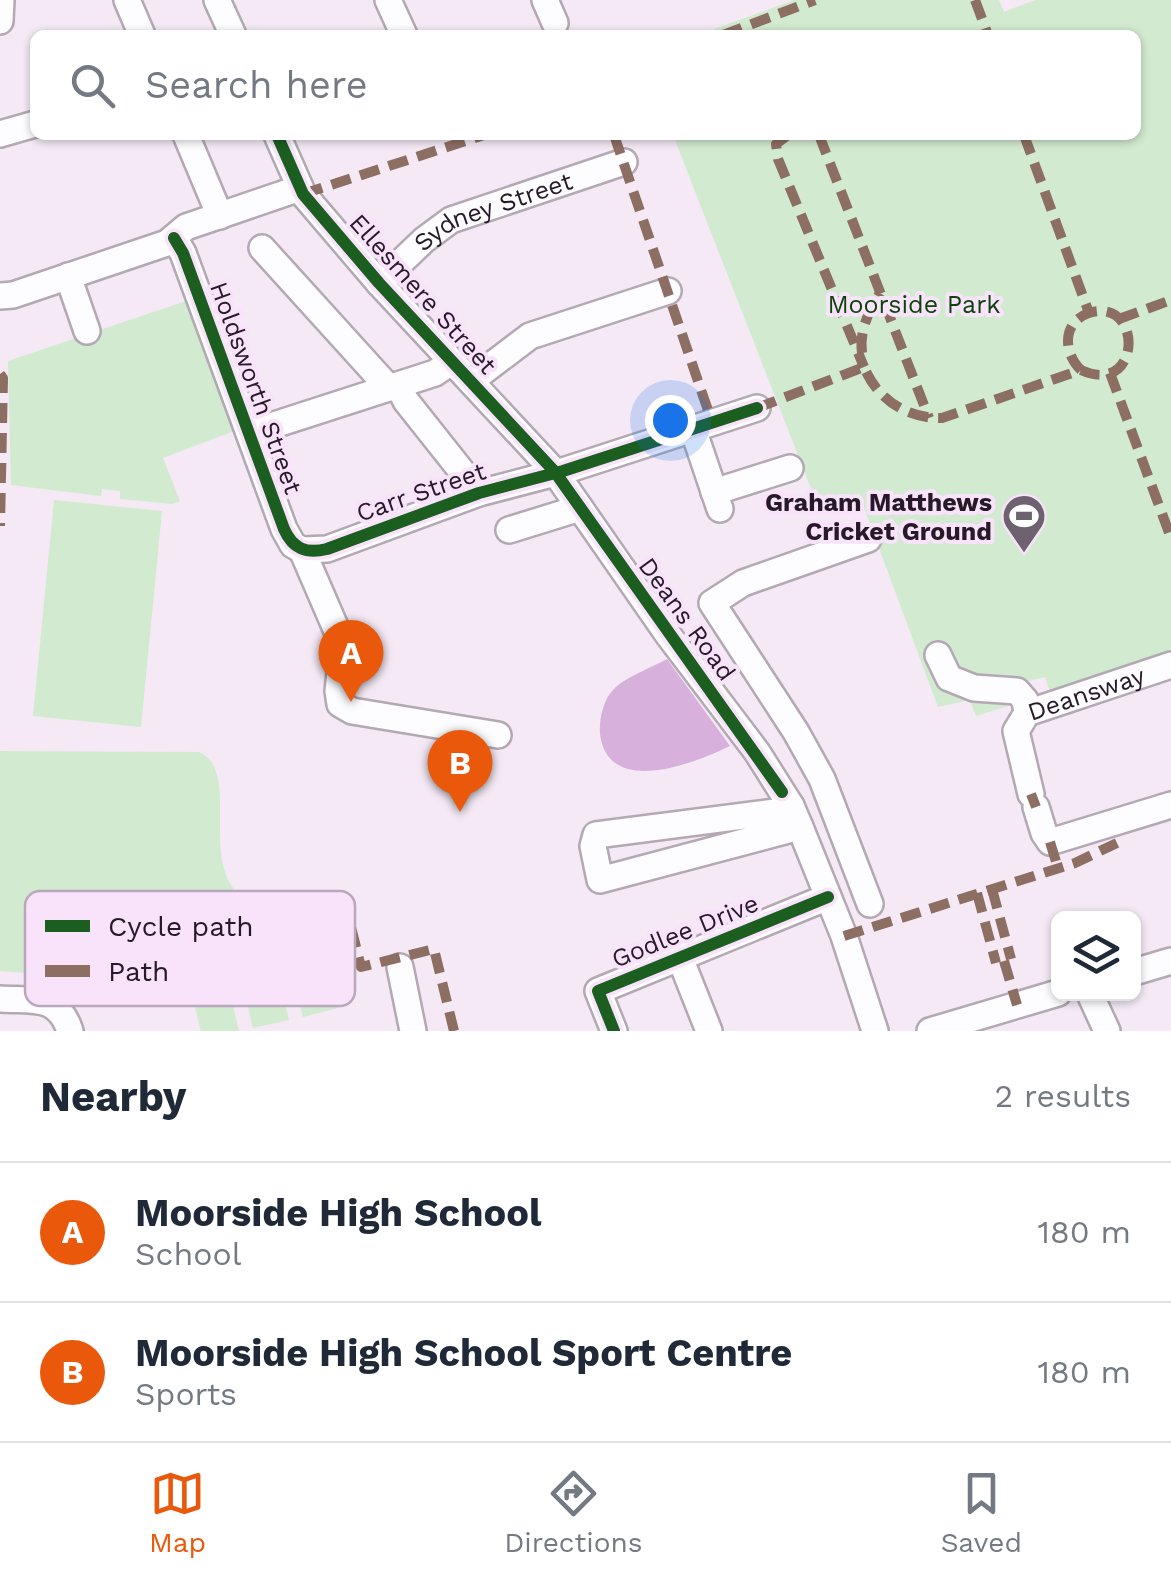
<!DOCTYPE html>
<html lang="en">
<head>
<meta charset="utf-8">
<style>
  body { margin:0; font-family:"Work Sans",sans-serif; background:#f6f6f7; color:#1f2937 }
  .controls { position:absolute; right:30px; bottom:30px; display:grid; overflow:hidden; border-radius:15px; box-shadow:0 2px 8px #0004 }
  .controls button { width:90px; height:90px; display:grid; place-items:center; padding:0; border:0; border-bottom:2px solid #e0e1e3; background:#fff; color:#1f2937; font:50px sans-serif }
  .you { position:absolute; left:670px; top:420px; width:35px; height:35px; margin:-25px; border:8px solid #fff; border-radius:50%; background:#1a73e8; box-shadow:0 0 0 15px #1a73e833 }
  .badge { display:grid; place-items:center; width:65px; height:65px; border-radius:50%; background:#ea580c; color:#fff; font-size:32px; font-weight:700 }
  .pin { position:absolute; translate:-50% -82px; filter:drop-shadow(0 2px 5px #0008) }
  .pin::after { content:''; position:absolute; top:52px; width:35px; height:30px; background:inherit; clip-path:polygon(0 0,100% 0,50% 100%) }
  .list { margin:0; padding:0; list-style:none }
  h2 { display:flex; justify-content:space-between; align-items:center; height:130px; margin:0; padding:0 40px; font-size:42px }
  h2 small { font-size:32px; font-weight:400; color:#747a83 }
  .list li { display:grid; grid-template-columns:65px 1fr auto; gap:30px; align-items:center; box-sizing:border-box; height:140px; padding:0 40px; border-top:2px solid #e0e1e3 }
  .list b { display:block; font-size:38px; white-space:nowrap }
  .list p { margin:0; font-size:32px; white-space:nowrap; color:#747a83 }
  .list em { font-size:32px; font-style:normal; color:#747a83 }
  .icon { flex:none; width:55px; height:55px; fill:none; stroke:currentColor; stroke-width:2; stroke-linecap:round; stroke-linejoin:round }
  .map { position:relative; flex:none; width:1171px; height:1031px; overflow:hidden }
  .search { position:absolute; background:#fff; box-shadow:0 2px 8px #0004; left:30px; right:30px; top:30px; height:110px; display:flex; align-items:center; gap:25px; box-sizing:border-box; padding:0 35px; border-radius:15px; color:#747a83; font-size:38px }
  .sheet { height:410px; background:#fff }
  nav { display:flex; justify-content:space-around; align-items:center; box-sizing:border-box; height:140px; border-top:2px solid #e0e1e3; background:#fff; font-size:28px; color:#747a83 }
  nav a { display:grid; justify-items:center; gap:5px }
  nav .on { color:#ea580c }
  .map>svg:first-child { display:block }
  .green { fill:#d2eacf }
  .water { fill:#d7b0dc }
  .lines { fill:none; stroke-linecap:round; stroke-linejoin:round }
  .minor-casing { stroke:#b3a8b4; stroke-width:30 }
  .minor { stroke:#fdfcfe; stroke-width:25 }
  .quiet { stroke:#8d6e63; stroke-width:10; stroke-dasharray:20 10; stroke-linecap:butt }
  .cycleway-casing { stroke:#f8e3fb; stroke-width:19 }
  .cycleway { stroke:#1b5e20; stroke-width:12 }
  .labels { text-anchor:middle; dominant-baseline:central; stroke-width:8; stroke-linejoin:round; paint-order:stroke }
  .street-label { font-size:25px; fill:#261a28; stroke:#f8e3fb }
  .park-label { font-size:25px; fill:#0d4409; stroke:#f8e3fb }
  .poi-label { font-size:25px; font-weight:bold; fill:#261a28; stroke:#f8e3fb; text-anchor:end }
  .key { fill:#f8e3fb; stroke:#b9a7bc; stroke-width:2.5 }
  .key-label { font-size:28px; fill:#261a28 }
</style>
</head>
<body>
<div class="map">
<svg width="1171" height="1031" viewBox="0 0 1171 1031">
  <rect width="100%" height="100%" fill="#f4e9f5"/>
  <g class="green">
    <path d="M794 0H999L1004 12 1035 0H1171V656L1054 692 1049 689 1045 677 1016 684 1021 702 976 716 970 700 938 707 859 494 819 509 673 135H1136V35H698Z"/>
    <path d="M186 301 234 431 163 458 180 501 172 504 120 499V491L102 489 101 496 11 485 8 361Z"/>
    <path d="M54 500 162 511 141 727 33 716Z"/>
    <path d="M0 751 199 752C242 771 198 861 241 896 249 902 261 905 270 909L269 919 39 974 0 971Z"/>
    <path d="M321 937 338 1008 303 1017 285 946Z"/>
    <path d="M271 949 289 1020 253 1028 236 958Z"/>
    <path d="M222 961 239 1031H201L186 970Z"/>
  </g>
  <path class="water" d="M667 659 730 746C695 763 608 798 600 734 599 720 603 700 613 690 625 677 651 668 667 659Z"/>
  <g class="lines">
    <defs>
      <g id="minor">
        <path d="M127 0 142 35"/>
        <path d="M217 0 233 35"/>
        <path d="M388 0 404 35"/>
        <path d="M545 0 555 23"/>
        <path d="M0 21 1 0"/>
        <path d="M0 134 35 124"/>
        <path d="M186 135 220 216"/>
        <path d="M277 135 303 194 379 283 555 472 669 636 757 752 791 806 800 827 844 936 875 1031"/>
        <path d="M174 238 183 253 284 529 293 545 302 550"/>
        <path d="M262 248 389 388"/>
        <path d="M68 276 87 331"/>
        <path id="s1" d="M379 283 424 240 451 220 624 162"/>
        <path d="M0 296 13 295 167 243 186 227 300 188"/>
        <path d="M472 380 530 336 668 291"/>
        <path d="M398 385 406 401 479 493"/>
        <path d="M693 429 720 509"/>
        <path d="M249 433 435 373 452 361"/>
        <path d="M714 492 790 468"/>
        <path d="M509 530 580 508"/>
        <path d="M868 539 743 583 712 603 796 732 822 779 870 904"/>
        <path d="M302 550 327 549 479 493 563 471 757 408"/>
        <path d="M302 550 343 645 338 691 340 704 352 711 498 735"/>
        <path d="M938 655 949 678 974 688 1017 691 1025 700 1027 713"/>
        <path id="s2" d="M1031 794 1016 731 1027 713 1171 665"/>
        <path d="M791 806 775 812 596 835 593 846 600 880 800 827"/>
        <path d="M1036 807 1044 833 1050 842 1171 805"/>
        <path d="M680 958 709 1031"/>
        <path d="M400 967 413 1031"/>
        <path d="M1134 972 1171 961"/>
        <path d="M1090 994 1107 1031"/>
        <path d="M0 999C33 1001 58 994 70 1031"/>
        <path d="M614 1031 598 991 828 897"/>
        <path d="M930 1031 1058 993"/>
      </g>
    </defs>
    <use href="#minor" class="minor-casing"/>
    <use href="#minor" class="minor"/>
    <g class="quiet">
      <path d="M975 0 988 35"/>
      <path d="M723 35 815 0"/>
      <path d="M614 135 712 422"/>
      <path d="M788 135 776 144 778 159 864 367"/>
      <path d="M819 135 929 418"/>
      <path d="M1024 135 1089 313"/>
      <path d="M303 194 484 135"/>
      <path d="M1119 319 1171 300"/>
      <path d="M862 353C859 331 869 310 880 293"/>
      <path d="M1110 373 1171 538"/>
      <path d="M0 374 3 378 0 526"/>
      <path d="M757 408 864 367C877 399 907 419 942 418L1081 370C1142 398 1144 296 1089 313 1062 322 1063 353 1081 370"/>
      <path d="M1031 794 1036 807"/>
      <path d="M1050 842 1058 868"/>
      <path d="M992 889 1011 959"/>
      <path d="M977 893 996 963"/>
      <path d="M344 899 361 967 434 949 454 1031"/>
      <path d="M844 936 1075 863 1117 843"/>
      <path d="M1004 961 1017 1005"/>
    </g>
    <defs>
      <g id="cycleway">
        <path d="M277 135 303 194 379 283 555 472 782 792"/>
        <path d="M174 238 183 253 284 529C293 549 306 554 327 549L479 493 563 471 757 408"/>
        <path d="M614 1031 598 991 828 897"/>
      </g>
    </defs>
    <use href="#cycleway" class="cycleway-casing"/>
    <use href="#cycleway" class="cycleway"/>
  </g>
  <defs>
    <symbol id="stadium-pin" viewBox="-11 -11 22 30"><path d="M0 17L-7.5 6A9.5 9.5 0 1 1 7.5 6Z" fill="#6e6270" stroke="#f8e3fb"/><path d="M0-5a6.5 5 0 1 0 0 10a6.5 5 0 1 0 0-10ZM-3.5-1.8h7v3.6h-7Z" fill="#fff"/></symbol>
  </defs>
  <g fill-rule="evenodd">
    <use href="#stadium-pin" x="999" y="491" width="50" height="68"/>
  </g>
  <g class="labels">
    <g class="street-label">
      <text stroke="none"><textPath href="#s1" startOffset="138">Sydney Street</textPath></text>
      <text transform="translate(423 294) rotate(48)">Ellesmere Street</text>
      <text transform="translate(256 388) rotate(70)">Holdsworth Street</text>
      <text transform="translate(421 492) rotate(-19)">Carr Street</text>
      <text transform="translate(687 619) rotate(54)">Deans Road</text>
      <text stroke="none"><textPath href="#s2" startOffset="148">Deansway</textPath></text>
      <text transform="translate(685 931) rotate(-22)">Godlee Drive</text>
    </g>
    <g class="park-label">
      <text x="914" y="304">Moorside Park</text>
    </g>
    <g class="poi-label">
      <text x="992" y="502">Graham Matthews<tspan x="992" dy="29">Cricket Ground</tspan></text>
    </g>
  </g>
  <rect x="25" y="891" width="330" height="115" rx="15" class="key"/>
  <rect x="45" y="920" width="45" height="12" fill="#1b5e20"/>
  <rect x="45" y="965" width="45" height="12" fill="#8d6e63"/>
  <g class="key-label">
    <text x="108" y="936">Cycle path</text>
    <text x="108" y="981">Path</text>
  </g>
</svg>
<div class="controls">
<button><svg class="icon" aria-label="layers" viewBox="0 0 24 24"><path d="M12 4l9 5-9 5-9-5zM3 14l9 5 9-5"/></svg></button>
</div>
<div class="you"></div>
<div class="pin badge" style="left:351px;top:702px">A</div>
<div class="pin badge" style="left:460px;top:812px">B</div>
<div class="search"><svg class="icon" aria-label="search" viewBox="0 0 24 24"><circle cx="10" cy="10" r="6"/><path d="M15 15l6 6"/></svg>Search here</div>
</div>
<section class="sheet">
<h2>Nearby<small>2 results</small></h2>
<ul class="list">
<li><span class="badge">A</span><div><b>Moorside High School</b><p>School</p></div><em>180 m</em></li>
<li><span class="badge">B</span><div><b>Moorside High School Sport Centre</b><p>Sports</p></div><em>180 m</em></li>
</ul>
</section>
<nav>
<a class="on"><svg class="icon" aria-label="map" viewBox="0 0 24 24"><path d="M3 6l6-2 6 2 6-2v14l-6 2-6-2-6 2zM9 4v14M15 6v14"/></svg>Map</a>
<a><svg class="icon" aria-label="directions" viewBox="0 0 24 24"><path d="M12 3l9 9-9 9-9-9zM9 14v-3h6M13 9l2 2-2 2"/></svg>Directions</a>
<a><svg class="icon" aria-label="saved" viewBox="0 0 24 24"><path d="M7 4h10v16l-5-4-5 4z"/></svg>Saved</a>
</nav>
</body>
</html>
